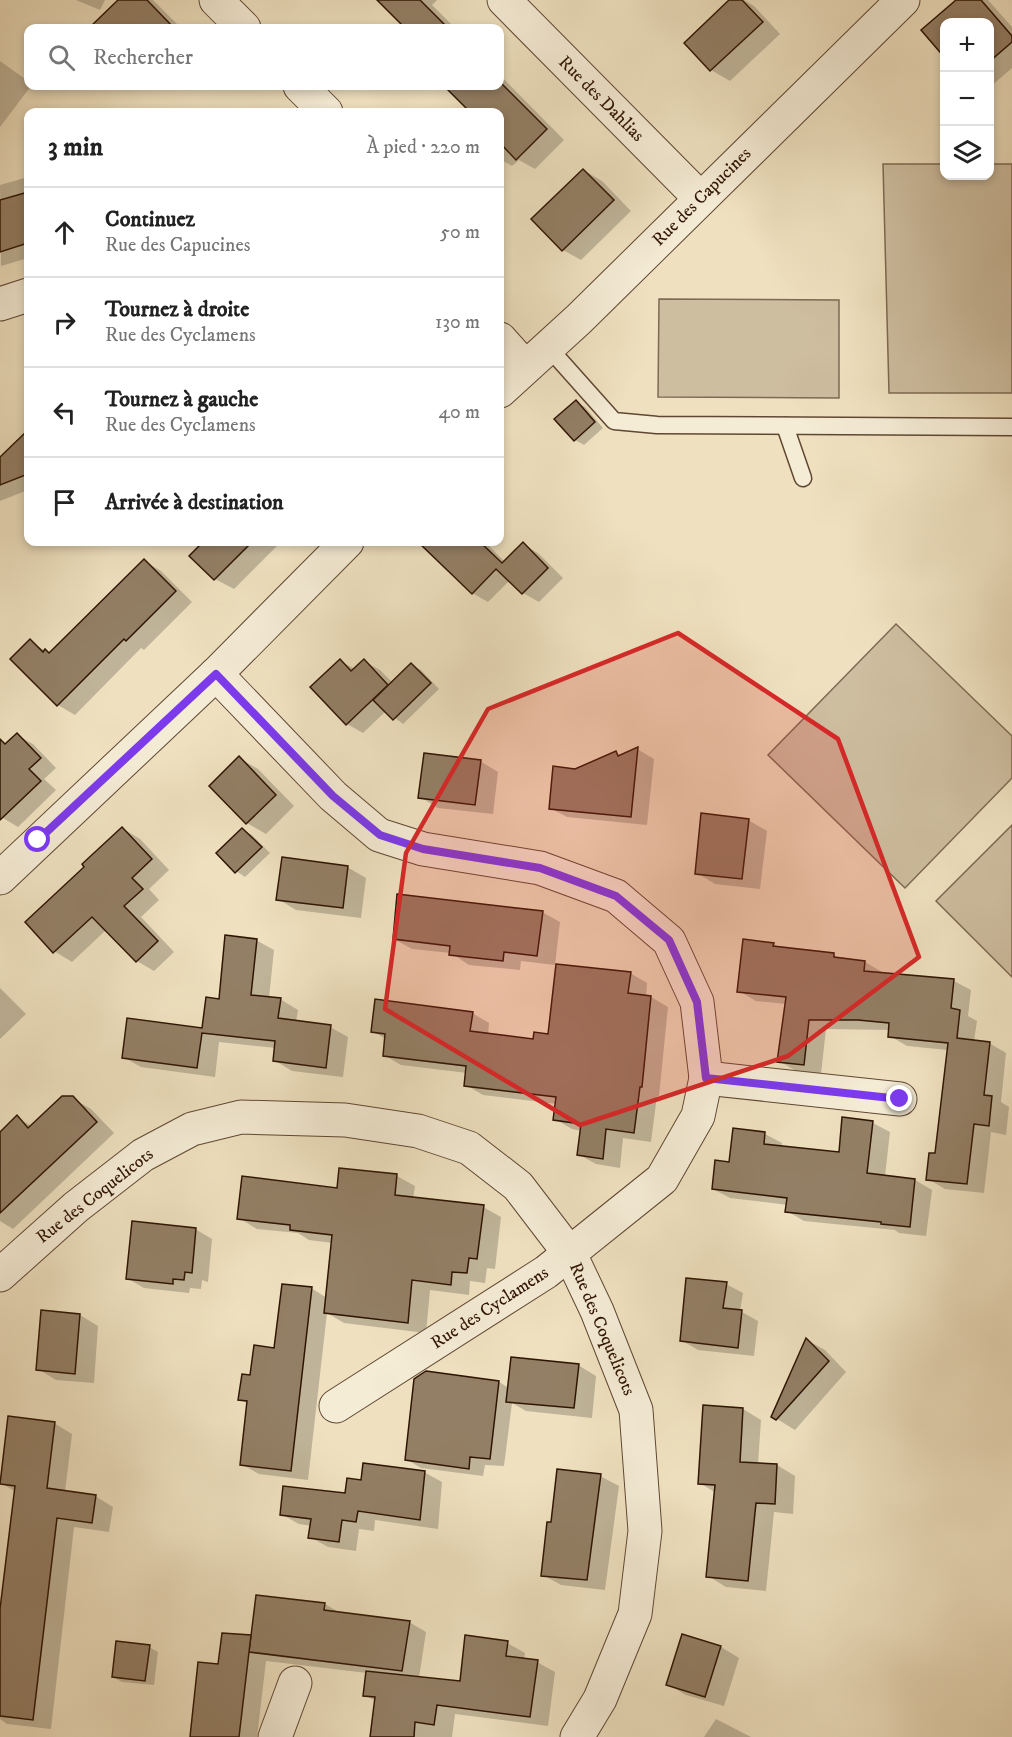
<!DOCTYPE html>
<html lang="fr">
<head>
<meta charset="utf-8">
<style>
  body { margin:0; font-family:"IM FELL DW Pica",serif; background:#f6f6f6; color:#222 }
  .controls { position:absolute; right:18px; top:18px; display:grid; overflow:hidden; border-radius:12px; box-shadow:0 3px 9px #0003 }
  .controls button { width:54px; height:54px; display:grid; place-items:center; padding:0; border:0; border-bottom:2px solid #e0e0e0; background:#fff; color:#222; font:30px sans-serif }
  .stop { position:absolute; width:18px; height:18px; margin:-14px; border:4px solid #7c3aed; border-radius:50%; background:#fff }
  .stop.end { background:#7c3aed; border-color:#fff; box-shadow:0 2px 6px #0008 }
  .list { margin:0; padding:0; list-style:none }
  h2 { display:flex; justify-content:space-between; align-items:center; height:78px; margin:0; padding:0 24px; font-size:26px }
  h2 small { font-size:20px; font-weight:400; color:#767676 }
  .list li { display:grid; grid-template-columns:39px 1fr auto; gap:18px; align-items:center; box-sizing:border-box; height:90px; padding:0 24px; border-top:2px solid #e0e0e0 }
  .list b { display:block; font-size:22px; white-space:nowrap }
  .list p { margin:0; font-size:20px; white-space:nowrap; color:#767676 }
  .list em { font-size:20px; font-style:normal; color:#767676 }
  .icon { flex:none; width:33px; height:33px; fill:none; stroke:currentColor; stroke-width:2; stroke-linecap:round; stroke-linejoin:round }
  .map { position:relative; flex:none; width:1012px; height:1737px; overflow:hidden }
  .search { position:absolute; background:#fff; box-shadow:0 3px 9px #0003; left:24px; top:24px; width:480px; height:66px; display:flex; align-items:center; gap:15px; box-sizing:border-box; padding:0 21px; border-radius:12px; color:#767676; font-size:22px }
  .panel { position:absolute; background:#fff; box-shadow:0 3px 9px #0003; left:24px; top:108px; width:480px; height:438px; border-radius:12px }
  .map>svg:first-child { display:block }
  .green { fill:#cebea0; stroke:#7e6952; stroke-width:1.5 }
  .shadow { fill:#0003 }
  .building { fill:#937f65; stroke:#2f1403; stroke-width:1.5 }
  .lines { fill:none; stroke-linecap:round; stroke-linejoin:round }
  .service-casing { stroke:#5f4732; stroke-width:19 }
  .minor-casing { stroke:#5f4732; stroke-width:35 }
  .tertiary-casing { stroke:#5f4732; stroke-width:35 }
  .service { stroke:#f5ecd6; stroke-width:16 }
  .minor { stroke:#f5ecd6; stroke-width:33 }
  .tertiary { stroke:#f5ecd6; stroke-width:33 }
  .route { stroke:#7c3aed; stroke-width:8 }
  .marked { fill:#d62828; fill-opacity:0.2; stroke:#d62828; stroke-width:4.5; stroke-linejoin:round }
  .labels { text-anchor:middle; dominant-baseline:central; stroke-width:4.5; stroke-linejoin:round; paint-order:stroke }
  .street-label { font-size:18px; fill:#2f1403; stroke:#f5ecd6 }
</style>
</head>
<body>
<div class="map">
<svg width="1012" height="1737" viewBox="0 0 1012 1737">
  <rect width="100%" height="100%" fill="#efe1c0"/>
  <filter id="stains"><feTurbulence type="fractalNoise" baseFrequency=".00333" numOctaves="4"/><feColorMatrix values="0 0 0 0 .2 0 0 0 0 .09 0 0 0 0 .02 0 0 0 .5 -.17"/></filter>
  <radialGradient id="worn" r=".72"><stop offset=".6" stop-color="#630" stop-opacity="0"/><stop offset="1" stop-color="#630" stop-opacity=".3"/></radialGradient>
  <g class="green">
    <path d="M883 164H944V176H990V164H1012V393H889Z"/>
    <path d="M659 299 839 300V398L658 397Z"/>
    <path d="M896 624 1012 736V778L905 888 768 755Z"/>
    <path d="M1012 825V977L936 901Z"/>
  </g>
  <g class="shadow">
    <path d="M76 0H105L100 10Z"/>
    <path d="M120 0H153L181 28H114L103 17Z"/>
    <path d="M379 0H437L432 5 455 28H407Z"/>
    <path d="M731 0H744L754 6 780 34 730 81 711 70 686 43Z"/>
    <path d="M958 0H988L1012 27V68L990 87V22H944Z"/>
    <path d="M0 61 28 81V86H31L0 127Z"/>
    <path d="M500 75 564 140 535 169 519 160 512 166 500 159V112H472L446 86H500Z"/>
    <path d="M583 170 602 181 631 211 581 260 563 250Z"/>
    <path d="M28 177V258L1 266 0 185Z"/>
    <path d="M576 402 585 407 603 428 584 445 575 440Z"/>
    <path d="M28 432V490L0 501V459Z"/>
    <path d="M205 542H284L279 546 278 545 234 589 215 579 191 556Z"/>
    <path d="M437 542H485L505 562 523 544 539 554 563 578 539 602 523 593 510 580 488 602 472 593 429 550Z"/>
    <path d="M144 561 161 571 192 602 144 650 141 648 75 715 58 705 30 641 50 654Z"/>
    <path d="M340 661 355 669 364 661 380 670 393 683 412 665 421 670 439 689 403 724 386 711 363 733 347 724Z"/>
    <path d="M17 735 33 744 56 768 44 779 56 790 18 827 3 818 0 820V751Z"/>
    <path d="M637 749 654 759 647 825 567 817 550 808 575 770 615 752 622 756Z"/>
    <path d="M239 758 258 769 294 806 266 834 247 823 211 786Z"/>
    <path d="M480 761 498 772 493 814 438 808 420 797Z"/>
    <path d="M748 820 767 831 760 889 715 884 697 873Z"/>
    <path d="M122 828 140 839 169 870 149 889 159 900 141 917 174 952 154 971 137 961 106 930 72 962 54 951 87 867Z"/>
    <path d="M243 830 252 835 270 853 245 877 236 871Z"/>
    <path d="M347 867 366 878 361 918 296 910 278 899Z"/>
    <path d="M542 912 560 922 555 965 521 961 520 970 469 965 451 953 412 949 394 939Z"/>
    <path d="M256 940 274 950 269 998 280 999 298 1010 296 1022 330 1027 348 1037 343 1077 292 1071 274 1060 276 1048 219 1042 215 1077 141 1067 123 1057 203 1030Z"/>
    <path d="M745 941 774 944 781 949 833 955 841 960 865 962 882 972V974L954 981 971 990 968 1016 977 1021 974 1041 989 1043 1006 1053 1001 1102 1009 1107 1006 1135 991 1132 984 1193 945 1189 928 1179 937 1155 948 1050 907 1046 890 1036V1030L826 1029 821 1074 796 1071 779 1061 786 1004 756 1001 739 991Z"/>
    <path d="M630 973 647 983 646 997H651L668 1007 659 1096H657L651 1142 623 1138 620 1168 596 1164 578 1154 582 1131 572 1129 555 1119 557 1104 483 1095 466 1085 467 1073 401 1065 384 1055 386 1039 372 1031 472 1013 489 1023 488 1035 535 1041 549 1036Z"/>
    <path d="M0 988 26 1014 0 1039Z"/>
    <path d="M72 1098 91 1109 114 1133 13 1229 0 1221V1135L17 1118 32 1126Z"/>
    <path d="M873 1123 890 1132 885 1176 915 1180 932 1190 926 1236 899 1233 895 1230 804 1221 787 1211 788 1205 730 1198 713 1189 730 1164 765 1134 782 1143 781 1147 840 1154Z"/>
    <path d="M397 1176 415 1186 413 1199 483 1207 501 1217 495 1269 487 1268 485 1283 470 1281 469 1295 430 1290 426 1333 344 1323 327 1313 308 1480 259 1474 241 1464 249 1404 239 1399 275 1349 311 1288 327 1298 333 1243 309 1240 298 1233 257 1229 239 1218 338 1189Z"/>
    <path d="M195 1229 212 1239 208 1282 202 1280 201 1289 190 1288 189 1293 144 1288 127 1278Z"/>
    <path d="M726 1284 743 1293 740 1311 758 1321 754 1356 698 1350 681 1340Z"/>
    <path d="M43 1312 80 1315 98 1326 94 1383 56 1380 38 1369Z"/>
    <path d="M807 1340 825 1350 846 1372 795 1430 772 1416Z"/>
    <path d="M578 1365 596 1376 592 1418 526 1411 512 1403 504 1466 485 1465 483 1476 421 1468 406 1459 426 1373 499 1382 509 1388Z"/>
    <path d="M743 1409 761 1420 758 1464 777 1465 795 1476 793 1514 774 1512 766 1591 726 1587 708 1576 716 1493 700 1483Z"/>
    <path d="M54 1423 72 1434 65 1492 95 1496 113 1507 109 1532 74 1527 51 1729 7 1724 0 1719V1628L16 1492 1 1483Z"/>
    <path d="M424 1472 442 1482 438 1529 375 1520 374 1531 359 1529 356 1551 328 1547 310 1537 312 1526 299 1524 281 1514Z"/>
    <path d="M600 1476 619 1486 605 1590 561 1585 543 1575 552 1524Z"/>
    <path d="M325 1604 342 1614 409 1622 426 1632 419 1678 461 1683 507 1643 525 1653 524 1660 537 1662 555 1672 548 1726 455 1714 452 1737H372L376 1701 364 1695 367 1673 266 1661 257 1737H191L219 1666 250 1637 253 1638Z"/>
    <path d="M683 1636 721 1647 739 1658 724 1706 686 1695 667 1684Z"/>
    <path d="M149 1647 158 1652 154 1685 122 1682 113 1677Z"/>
    <path d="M716 1719 751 1737H704Z"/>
  </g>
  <g class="building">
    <path d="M118 0H147L174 28H89Z"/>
    <path d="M377 0H420L448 28H405Z"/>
    <path d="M729 0H742L763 22 710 71 684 43Z"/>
    <path d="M956 0H981L1012 36V42L990 61V22H945V58L921 30Z"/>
    <path d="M500 82 547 129 516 160 500 143V112H470L444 86H500Z"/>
    <path d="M583 169 614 200 562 251 531 219Z"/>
    <path d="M28 192V243L0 252V200Z"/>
    <path d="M576 400 595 422 574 441 554 419Z"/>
    <path d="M28 430V474L0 485V457Z"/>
    <path d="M203 542H252L214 580 189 556Z"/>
    <path d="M418 542H480L502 563 523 542 548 568 522 594 496 569 472 594Z"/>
    <path d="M144 559 176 591 126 641 124 639 57 706 10 659 30 639 43 652 45 649 49 653Z"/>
    <path d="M340 659 351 671 364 659 388 685 346 725 310 687Z"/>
    <path d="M411 663 431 683 393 720 373 700Z"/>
    <path d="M17 733 41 758 29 769 41 781 0 820V739L5 744Z"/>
    <path d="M638 747 631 817 549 809 553 766 575 769 616 751 618 756Z"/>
    <path d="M424 753 481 760 475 805 418 798Z"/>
    <path d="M239 756 276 795 246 824 209 786Z"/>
    <path d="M701 813 749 819 742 879 695 874Z"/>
    <path d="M122 827 152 859 132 878 143 889 124 906 158 941 136 962 92 917 53 953 25 922 84 867 82 864Z"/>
    <path d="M242 828 262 847 235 873 216 853Z"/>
    <path d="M282 857 348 866 343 908 276 900Z"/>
    <path d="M397 894 543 911 537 956 504 952 503 961 449 955 450 946 393 939Z"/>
    <path d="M225 935 257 939 251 995 281 998 278 1018 331 1025 326 1068 273 1061 275 1041 202 1033 197 1068 122 1058 127 1018 202 1028 206 997 219 999Z"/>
    <path d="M743 939 774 943 773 946 834 953V957L865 961 864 971 954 979 951 1008 960 1010 957 1038 990 1042 984 1095 992 1096 989 1126 974 1124 967 1184 926 1180 929 1153H935L948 1043 888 1037 889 1023 858 1020H809L804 1065 777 1062 786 997 737 992Z"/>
    <path d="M556 964 631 972 628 993 651 996 642 1087H640L634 1133 606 1129 603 1159 577 1155 581 1124 553 1120 556 1097 464 1086 466 1066 383 1056 385 1034 371 1032 375 999 473 1012 470 1031 533 1039 534 1032 548 1034Z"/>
    <path d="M62 1096H73L97 1122 0 1213V1132L17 1115 28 1128Z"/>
    <path d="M842 1117 873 1121 867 1173 915 1179 910 1227 881 1224V1222L785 1212 787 1198 712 1189 715 1160 729 1162 733 1128 765 1132 764 1144 839 1152Z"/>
    <path d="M339 1168 397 1174 395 1195 484 1205 477 1259 469 1258 467 1273 452 1272 451 1285 412 1280 408 1323 324 1313 332 1235 290 1230V1225L237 1219 242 1176 337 1188Z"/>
    <path d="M132 1221 196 1228 192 1273 185 1272 184 1280 173 1279V1284L126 1279Z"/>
    <path d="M686 1278 727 1282 723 1308 742 1310 738 1348 680 1341Z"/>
    <path d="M282 1284 312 1287 291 1471 240 1465 247 1401 238 1400 242 1374 250 1375 254 1345 274 1348Z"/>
    <path d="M41 1310 80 1314 75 1374 36 1370Z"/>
    <path d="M806 1338 829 1361 776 1420 771 1417Z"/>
    <path d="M511 1357 579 1364 574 1408 506 1402Z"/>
    <path d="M426 1371 499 1381 490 1459 470 1457 469 1469 405 1460 414 1379Z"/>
    <path d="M703 1405 743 1408 740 1462 777 1464 775 1504 756 1503 748 1581 706 1577 715 1485 698 1484Z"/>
    <path d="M8 1416 55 1422 47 1488 96 1495 92 1523 57 1518 33 1720 0 1716V1609L15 1486 0 1484Z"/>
    <path d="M363 1463 425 1471 420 1520 358 1511 356 1522 342 1520 339 1542 308 1538 311 1519 280 1515 283 1486 345 1493 347 1478 361 1480Z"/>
    <path d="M557 1469 601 1474 587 1580 541 1576 547 1522H551Z"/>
    <path d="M256 1595 325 1603 324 1610 410 1621 402 1671 249 1652Z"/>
    <path d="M222 1633 251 1635 239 1737H190L198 1662 218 1664Z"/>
    <path d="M682 1634 721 1646 705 1697 666 1685Z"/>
    <path d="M465 1635 508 1641 506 1656 538 1660 530 1717 437 1705 434 1725 415 1722 414 1737H370L375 1697 363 1696 366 1671 460 1681Z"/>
    <path d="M116 1641 150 1645 145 1681 112 1677Z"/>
  </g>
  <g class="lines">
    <defs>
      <g id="service">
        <path d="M548 347 614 421 657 425 1012 427"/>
        <path d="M785 426 803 478"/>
      </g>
      <g id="minor">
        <path d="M216 0 244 28"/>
        <path d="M504 0 700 198"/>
        <path d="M300 86 326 112"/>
        <path d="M0 304 28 295"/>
        <path d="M500 339 525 367"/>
        <path d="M216 674 333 796 379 835 423 849 540 868 616 896 669 941 697 1002 706 1078 698 1116 662 1179 546 1272 336 1406"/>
        <path d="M706 1078 900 1099"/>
        <path d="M0 1275 76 1207 143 1155 192 1129 241 1117 345 1120 418 1131 469 1148 518 1186 570 1254 597 1311 636 1410 645 1531 635 1614 600 1699 577 1737"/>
        <path d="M275 1737 295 1683"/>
      </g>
      <g id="tertiary">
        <path d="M500 391 579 319 903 0"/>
        <path d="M0 878 216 674 347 542"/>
      </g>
    </defs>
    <use href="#service" class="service-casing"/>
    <use href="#minor" class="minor-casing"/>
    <use href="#tertiary" class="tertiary-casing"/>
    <use href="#service" class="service"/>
    <use href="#minor" class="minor"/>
    <use href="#tertiary" class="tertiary"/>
  </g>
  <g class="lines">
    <path class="route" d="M38 840 216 674 333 796 380 835 423 849 540 868 616 896 669 940 697 1002 706 1078 900 1099"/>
  </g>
  <path class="marked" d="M678 633 838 739 919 957 788 1056 580 1125 385 1009 406 853 488 709Z"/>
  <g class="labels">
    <g class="street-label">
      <text transform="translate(601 99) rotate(45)">Rue des Dahlias</text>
      <text transform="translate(702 197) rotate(-45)">Rue des Capucines</text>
      <text transform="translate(95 1196) rotate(-38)">Rue des Coquelicots</text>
      <text transform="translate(490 1308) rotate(-33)">Rue des Cyclamens</text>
      <text transform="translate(602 1329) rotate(67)">Rue des Coquelicots</text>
    </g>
  </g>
  <rect width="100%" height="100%" filter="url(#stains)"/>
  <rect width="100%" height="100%" fill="url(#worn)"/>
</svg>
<div class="controls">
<button>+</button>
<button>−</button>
<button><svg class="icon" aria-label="layers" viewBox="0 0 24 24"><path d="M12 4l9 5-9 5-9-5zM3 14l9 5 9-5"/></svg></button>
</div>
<div class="stop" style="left:38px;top:840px"></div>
<div class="stop end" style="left:900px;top:1099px"></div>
<div class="search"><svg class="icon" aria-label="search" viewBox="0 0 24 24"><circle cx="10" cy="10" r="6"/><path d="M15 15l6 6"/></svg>Rechercher</div>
<section class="panel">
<h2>3 min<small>À pied · 220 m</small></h2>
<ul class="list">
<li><svg class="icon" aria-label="ahead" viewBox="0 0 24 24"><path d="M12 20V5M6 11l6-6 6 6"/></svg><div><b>Continuez</b><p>Rue des Capucines</p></div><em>50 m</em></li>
<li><svg class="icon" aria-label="right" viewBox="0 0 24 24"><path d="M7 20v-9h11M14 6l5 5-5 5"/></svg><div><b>Tournez à droite</b><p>Rue des Cyclamens</p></div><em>130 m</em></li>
<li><svg class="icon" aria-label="left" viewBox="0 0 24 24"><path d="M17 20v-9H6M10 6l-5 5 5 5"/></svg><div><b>Tournez à gauche</b><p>Rue des Cyclamens</p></div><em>40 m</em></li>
<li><svg class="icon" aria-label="arrive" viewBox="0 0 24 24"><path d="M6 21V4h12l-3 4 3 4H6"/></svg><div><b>Arrivée à destination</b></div></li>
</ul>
</section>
</div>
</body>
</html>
